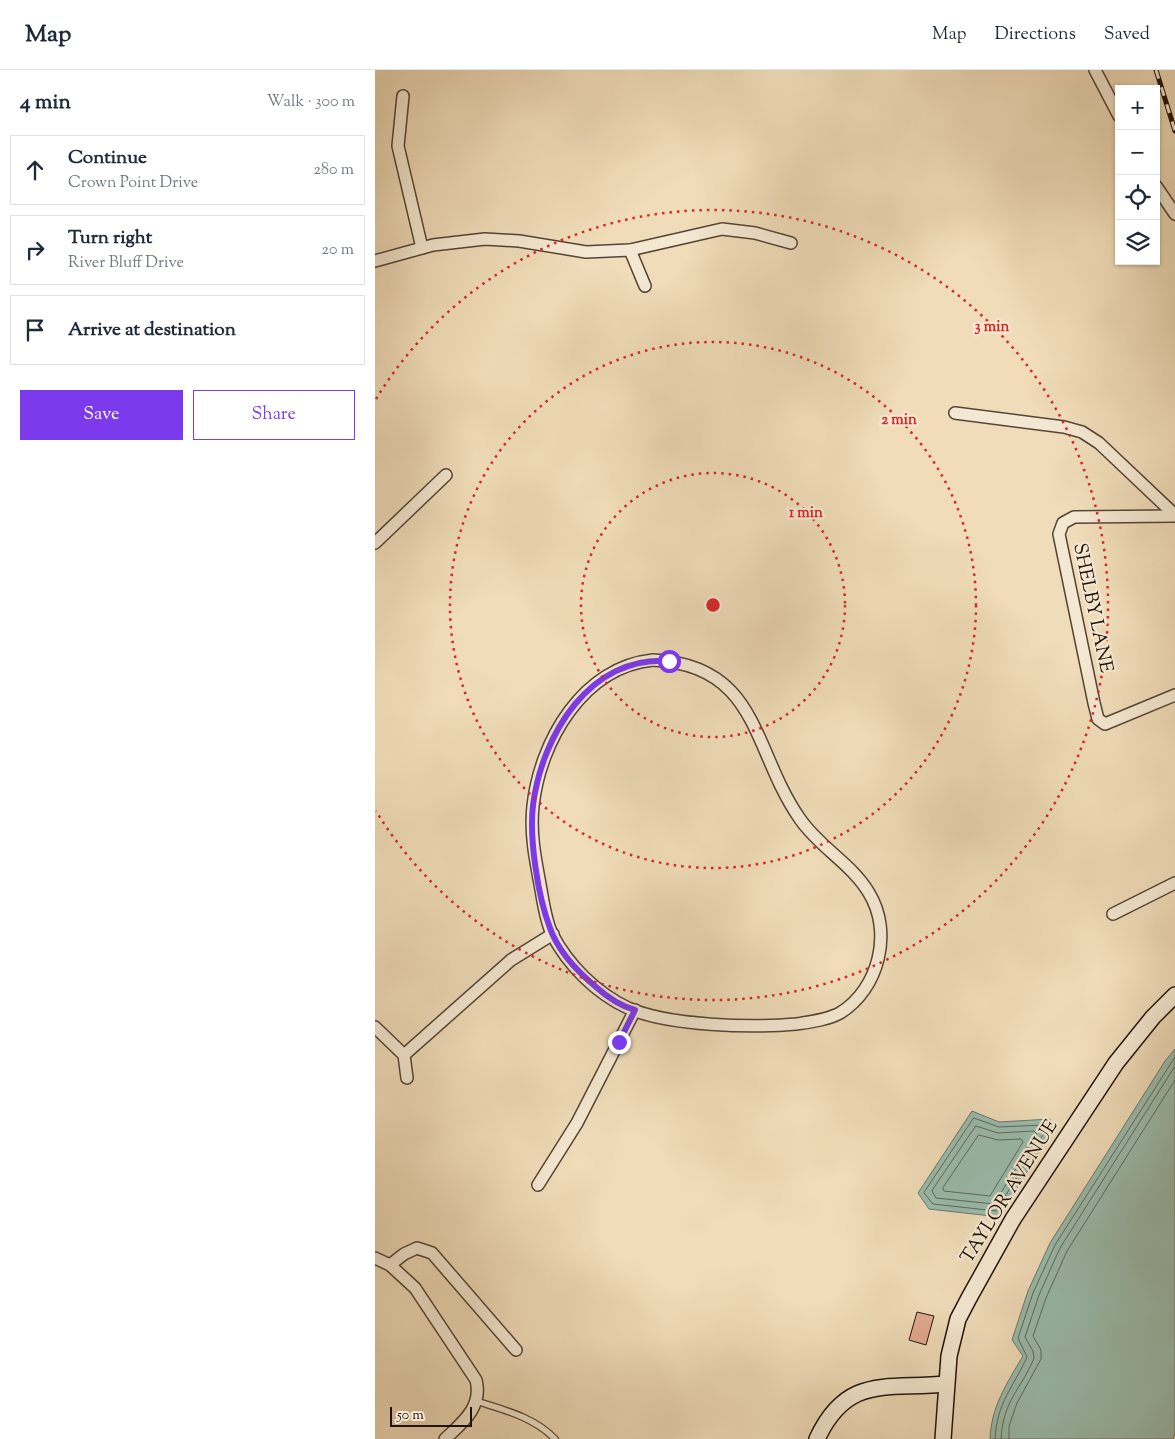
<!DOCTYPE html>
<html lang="en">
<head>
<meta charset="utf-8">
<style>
  body { margin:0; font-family:"Sorts Mill Goudy",serif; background:#f6f6f7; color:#1f2937 }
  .controls { position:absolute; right:15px; top:15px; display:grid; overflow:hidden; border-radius:0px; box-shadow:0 1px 4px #0004 }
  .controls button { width:45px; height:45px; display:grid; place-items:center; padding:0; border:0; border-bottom:1px solid #e0e1e3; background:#fff; color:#1f2937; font:25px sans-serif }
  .scale { position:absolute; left:15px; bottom:12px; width:82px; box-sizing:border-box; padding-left:5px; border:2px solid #21130b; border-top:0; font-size:14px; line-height:18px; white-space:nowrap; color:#21130b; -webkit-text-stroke:4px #f5e8d2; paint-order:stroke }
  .stop { position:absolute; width:15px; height:15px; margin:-11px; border:4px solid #7c3aed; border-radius:50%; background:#fff }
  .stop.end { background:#7c3aed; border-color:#fff; box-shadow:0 1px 5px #0008 }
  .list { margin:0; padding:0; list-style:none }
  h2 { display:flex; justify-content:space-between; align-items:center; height:65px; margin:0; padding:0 20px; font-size:21px }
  h2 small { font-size:16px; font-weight:400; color:#747a83 }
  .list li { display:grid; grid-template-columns:32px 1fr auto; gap:15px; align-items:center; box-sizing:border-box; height:70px; margin:0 10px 10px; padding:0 10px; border:1px solid #e0e1e3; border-radius:0px }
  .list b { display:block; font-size:19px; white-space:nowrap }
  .list p { margin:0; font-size:16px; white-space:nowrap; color:#747a83 }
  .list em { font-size:16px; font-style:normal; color:#747a83 }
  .actions { display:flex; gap:10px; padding:15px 20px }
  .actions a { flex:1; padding:11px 0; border:1px solid #7c3aed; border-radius:0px; text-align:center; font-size:18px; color:#7c3aed }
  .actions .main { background:#7c3aed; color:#fff }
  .icon { flex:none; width:28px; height:28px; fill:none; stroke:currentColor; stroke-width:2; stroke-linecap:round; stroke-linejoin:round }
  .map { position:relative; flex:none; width:800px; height:1369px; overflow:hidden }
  header { display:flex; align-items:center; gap:30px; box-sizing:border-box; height:70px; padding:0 25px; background:#fff; border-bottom:1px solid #e0e1e3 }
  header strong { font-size:24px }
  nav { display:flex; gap:28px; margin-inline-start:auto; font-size:18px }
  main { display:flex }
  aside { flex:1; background:#fff }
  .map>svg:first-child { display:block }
  .water { fill:#9abcad; stroke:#6a786c }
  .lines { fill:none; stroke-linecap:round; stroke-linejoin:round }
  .shore { stroke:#5e685c; stroke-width:1 }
  .building { fill:#e3aa92; stroke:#21130b }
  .service-casing { stroke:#554536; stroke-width:8 }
  .minor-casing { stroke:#554536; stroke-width:14 }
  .secondary-casing { stroke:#21130b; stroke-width:18 }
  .service { stroke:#f5e8d2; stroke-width:5.5 }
  .minor { stroke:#f5e8d2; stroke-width:11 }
  .secondary { stroke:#f5e8d2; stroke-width:15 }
  .rail-casing { stroke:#21130b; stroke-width:5 }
  .rail { stroke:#f5e8d2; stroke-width:3; stroke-dasharray:9; stroke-linecap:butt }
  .route { stroke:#7c3aed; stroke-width:6 }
  .ring { fill:none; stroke:#d62828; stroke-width:2.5; stroke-dasharray:2.5 5 }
  .labels { text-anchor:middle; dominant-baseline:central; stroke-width:4.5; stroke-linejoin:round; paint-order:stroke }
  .street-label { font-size:19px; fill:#21130b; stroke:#f5e8d2 }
  .centre { fill:#d62828; stroke:#f5e8d2; stroke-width:2.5 }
  .ring-label { font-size:15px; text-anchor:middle; font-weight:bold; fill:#d62828; stroke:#f5e8d2; stroke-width:4.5; stroke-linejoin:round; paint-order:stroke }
</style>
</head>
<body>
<header>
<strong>Map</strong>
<nav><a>Map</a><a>Directions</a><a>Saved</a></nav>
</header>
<main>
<aside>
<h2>4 min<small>Walk · 300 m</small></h2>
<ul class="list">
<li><svg class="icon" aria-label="ahead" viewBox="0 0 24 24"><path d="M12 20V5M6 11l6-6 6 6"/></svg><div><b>Continue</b><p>Crown Point Drive</p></div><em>280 m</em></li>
<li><svg class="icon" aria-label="right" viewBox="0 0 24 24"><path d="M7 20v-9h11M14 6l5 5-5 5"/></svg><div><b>Turn right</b><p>River Bluff Drive</p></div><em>20 m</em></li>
<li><svg class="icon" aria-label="arrive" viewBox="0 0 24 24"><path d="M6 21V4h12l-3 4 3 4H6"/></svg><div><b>Arrive at destination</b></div></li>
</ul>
<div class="actions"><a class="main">Save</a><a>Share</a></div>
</aside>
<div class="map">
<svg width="800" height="1369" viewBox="0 0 800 1369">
  <rect width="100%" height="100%" fill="#f0dcb9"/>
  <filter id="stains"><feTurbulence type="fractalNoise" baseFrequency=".004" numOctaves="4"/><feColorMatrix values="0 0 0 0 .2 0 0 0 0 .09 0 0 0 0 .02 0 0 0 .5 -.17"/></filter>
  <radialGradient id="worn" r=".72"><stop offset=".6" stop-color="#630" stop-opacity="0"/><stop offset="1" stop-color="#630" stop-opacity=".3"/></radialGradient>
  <g class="water">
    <path d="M800 979V1363L798 1369H615C616 1337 632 1313 648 1286L637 1270 653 1221 675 1173 790 991Z"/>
    <path d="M597 1041 624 1052 675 1049 677 1060 625 1147 554 1139 543 1123Z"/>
  </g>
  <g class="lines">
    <g class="shore">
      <path d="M599 1048 624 1057 669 1055 671 1057V1060L621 1141 558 1134 549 1123Z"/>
      <path d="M601 1056 623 1063 659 1061 662 1064 619 1134 561 1128 557 1121Z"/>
      <path d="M604 1065 623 1070 646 1069 648 1072 615 1126 569 1121 568 1118Z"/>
      <path d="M620 1369C622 1332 638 1318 652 1287L643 1268 658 1223 680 1175 800 987"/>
      <path d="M626 1369C628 1330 646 1320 659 1288L658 1281 650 1267 664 1225 685 1178 800 996"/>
      <path d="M634 1369V1356L642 1333 666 1289V1280L658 1266 671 1228 692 1181 800 1010"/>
    </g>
  </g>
  <path class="building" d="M542 1242 559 1246 551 1275 534 1270Z"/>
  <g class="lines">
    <defs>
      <path id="service" d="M101 1331C129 1340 159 1347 180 1369"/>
      <g id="minor">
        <path d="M720 0 744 46"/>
        <path d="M28 26 23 76 47 178"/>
        <path d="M781 116 800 144"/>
        <path d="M255 180 270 216"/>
        <path d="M0 191 58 175 110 169 144 171 211 182 255 180 347 159 380 163 416 173"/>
        <path d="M580 343 689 357 707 362 724 373 800 445"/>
        <path d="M800 446 699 447 688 453 684 464 719 633 723 649 730 654 800 625"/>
        <path d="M0 473 71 405"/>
        <path d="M278 590C385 595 377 681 425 749 444 777 477 794 494 823 518 862 504 919 465 943 452 950 435 952 421 954 377 958 294 956 253 938 221 923 193 895 177 864 170 849 168 830 165 814 160 788 155 762 158 736 165 671 208 597 278 590Z"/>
        <path d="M738 844 800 813"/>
        <path d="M0 957 29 985 32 1008"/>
        <path d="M29 985 136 890 178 864"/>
        <path d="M163 1115 202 1053 260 940"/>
        <path d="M0 1188 15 1195 40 1218 101 1310C108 1337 87 1353 70 1369"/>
        <path d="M15 1195 29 1184 42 1178 57 1183 141 1280"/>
      </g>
      <g id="secondary">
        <path d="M442 1369C472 1304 512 1320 571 1314"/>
        <path d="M568 1369 574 1286 583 1249 594 1228 638 1149 741 993 778 947 800 925"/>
      </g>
    </defs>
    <use href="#service" class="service-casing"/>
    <use href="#minor" class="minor-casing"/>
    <use href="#secondary" class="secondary-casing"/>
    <use href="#service" class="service"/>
    <use href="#minor" class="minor"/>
    <use href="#secondary" class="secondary"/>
    <defs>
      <path id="rail" d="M781 0 800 61"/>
    </defs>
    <use href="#rail" class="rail-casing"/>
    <use href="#rail" class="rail"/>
  </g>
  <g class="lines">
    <path class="route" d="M244 972 260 940C246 936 232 927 221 917 203 902 183 881 175 858 163 827 154 769 158 735 167 665 215 585 294 591"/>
  </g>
  <g class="ring">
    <circle cx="338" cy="535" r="132"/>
    <circle cx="338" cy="535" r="263"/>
    <path d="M1 329A395 395 0 1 1 1 741"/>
  </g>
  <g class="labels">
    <g class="street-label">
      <text transform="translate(717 538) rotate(78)">SHELBY LANE</text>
      <text transform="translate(635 1122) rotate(-58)">TAYLOR AVENUE</text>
    </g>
  </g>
  <circle cx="338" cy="535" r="8" class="centre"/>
  <g class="ring-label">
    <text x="617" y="261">3 min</text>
    <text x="524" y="354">2 min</text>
    <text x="431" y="447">1 min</text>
  </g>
  <rect width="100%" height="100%" filter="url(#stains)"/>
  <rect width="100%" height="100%" fill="url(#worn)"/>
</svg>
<div class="controls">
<button>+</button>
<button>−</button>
<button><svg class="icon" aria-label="locate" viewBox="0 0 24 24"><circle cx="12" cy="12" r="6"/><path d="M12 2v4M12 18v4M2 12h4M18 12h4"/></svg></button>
<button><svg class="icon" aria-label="layers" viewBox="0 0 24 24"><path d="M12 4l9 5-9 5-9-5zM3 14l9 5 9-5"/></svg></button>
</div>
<div class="scale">50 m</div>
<div class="stop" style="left:294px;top:591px"></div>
<div class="stop end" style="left:244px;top:972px"></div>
</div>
</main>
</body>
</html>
